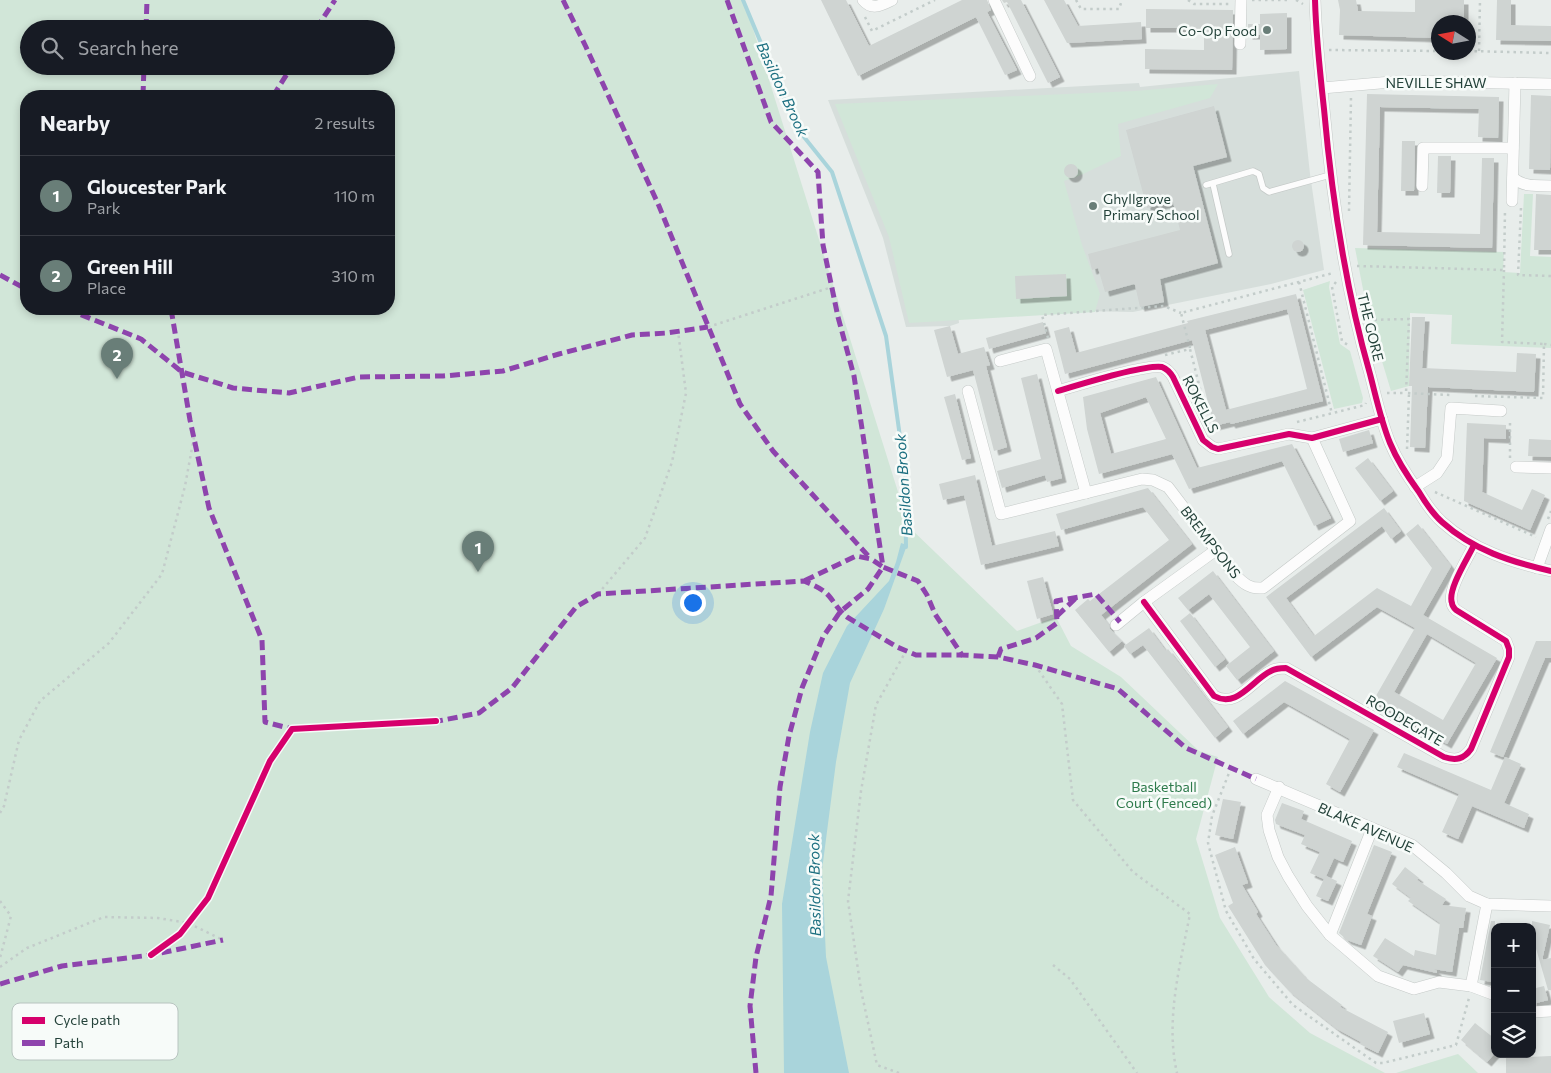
<!DOCTYPE html>
<html lang="en">
<head>
<meta charset="utf-8">
<style>
  body { margin:0; font-family:Commissioner,sans-serif; background:#242831; color:#f1f3f6 }
  .controls { position:absolute; right:15px; bottom:15px; display:grid; overflow:hidden; border-radius:10px; box-shadow:0 2px 8px #0003 }
  .controls button { width:45px; height:45px; display:grid; place-items:center; padding:0; border:0; border-bottom:1px solid #363941; background:#171b24; color:#f1f3f6; font:25px sans-serif }
  .compass { position:absolute; left:1431px; top:15px; width:45px; height:45px; border-radius:50%; background:#171b24; box-shadow:0 2px 8px #0003; rotate:281deg }
  .you { position:absolute; left:692px; top:602px; width:18px; height:18px; margin:-12px; border:4px solid #fff; border-radius:50%; background:#1a73e8; box-shadow:0 0 0 8px #1a73e833 }
  .badge { display:grid; place-items:center; width:32px; height:32px; border-radius:50%; background:#697e78; color:#fff; font-size:16px; font-weight:700 }
  .pin { position:absolute; translate:-50% -41px; filter:drop-shadow(0 1px 2px #0008) }
  .pin::after { content:''; position:absolute; top:26px; width:18px; height:15px; background:inherit; clip-path:polygon(0 0,100% 0,50% 100%) }
  .list { margin:0; padding:0; list-style:none }
  h2 { display:flex; justify-content:space-between; align-items:center; height:65px; margin:0; padding:0 20px; font-size:21px }
  h2 small { font-size:16px; font-weight:400; color:#9ea1a6 }
  .list li { display:grid; grid-template-columns:32px 1fr auto; gap:15px; align-items:center; box-sizing:border-box; height:80px; padding:0 20px; border-top:1px solid #363941 }
  .list b { display:block; font-size:19px; white-space:nowrap }
  .list p { margin:0; font-size:16px; white-space:nowrap; color:#9ea1a6 }
  .list em { font-size:16px; font-style:normal; color:#9ea1a6 }
  .icon { flex:none; width:28px; height:28px; fill:none; stroke:currentColor; stroke-width:2; stroke-linecap:round; stroke-linejoin:round }
  .map { position:relative; flex:none; width:1551px; height:1073px; overflow:hidden }
  .search { position:absolute; background:#171b24; box-shadow:0 2px 8px #0003; left:20px; top:20px; width:375px; height:55px; display:flex; align-items:center; gap:12px; box-sizing:border-box; padding:0 18px; border-radius:28px; color:#9ea1a6; font-size:19px }
  .panel { position:absolute; background:#171b24; box-shadow:0 2px 8px #0003; left:20px; top:90px; width:375px; height:225px; border-radius:20px }
  .map>svg:first-child { display:block }
  .built { fill:#d6dedb }
  .green { fill:#d1e6d8; fill-rule:evenodd }
  .water { fill:#a9d4db }
  .lines { fill:none; stroke-linecap:round; stroke-linejoin:round }
  .stream { stroke:#a9d4db; stroke-width:4 }
  .building { fill:#cfd4d2; fill-rule:evenodd; filter:url(#shadow) }
  .lane-casing { stroke:#c5cac8; stroke-width:7 }
  .street-casing { stroke:#c5cac8; stroke-width:12 }
  .path { stroke:#c3ccca; stroke-width:2.5; stroke-dasharray:2.5 4; stroke-linecap:butt }
  .lane { stroke:#fcfcfc; stroke-width:5.5 }
  .street { stroke:#fcfcfc; stroke-width:11 }
  .quiet { stroke:#8e44ad; stroke-width:5; stroke-dasharray:10 5; stroke-linecap:butt }
  .cycleway-casing { stroke:#f7fbf9; stroke-width:9 }
  .cycleway { stroke:#d6006c; stroke-width:6 }
  .poi-dot { fill:#697e78; stroke:#f7fbf9; stroke-width:2 }
  .labels { text-anchor:middle; dominant-baseline:central; stroke-width:5; stroke-linejoin:round; paint-order:stroke }
  .poi-label { font-size:14px; fill:#24423a; stroke:#f7fbf9; text-anchor:end }
  .street-label { font-size:14px; fill:#24423a; stroke:#f7fbf9 }
  .park-label { font-size:14px; fill:#2d7a4b; stroke:#f7fbf9 }
  .water-label { font-size:15px; font-style:italic; fill:#1c6f80; stroke:#f7fbf9 }
  .key { fill:#f7fbf9; stroke:#b8c4c0; stroke-width:1 }
  .key-label { font-size:14px; fill:#24423a }
</style>
</head>
<body>
<div class="map">
<svg width="1551" height="1073" viewBox="0 0 1551 1073">
  <defs>
    <filter id="shadow"><feDropShadow dx="4.5" dy="4.5" stdDeviation="0" flood-color="#0004"/></filter>
  </defs>
  <rect width="100%" height="100%" fill="#e8edeb"/>
  <path class="built" d="M1299 71 1310 174 1324 270 1271 284 1133 312 1082 311 955 282 959 323 950 326 906 327 883 238 828 100 1139 83 1140 87Z"/>
  <g class="green">
    <path d="M0 0H744L909 527 1017 631 1056 617 1071 646 1121 677 1199 751 1218 757 1196 839 1220 918 1269 997 1310 1033 1385 1073H0ZM29 29H386V66H29ZM26 96H389V309H26Z"/>
    <path d="M1218 84 1210 98 1118 124 1121 156 1081 175 1064 181 1082 245 1100 294 1095 312 909 323 889 237 835 104 1135 91Z"/>
    <path d="M1524 194H1533L1530 256 1551 257V348L1451 344 1452 315 1410 313 1409 386 1391 391 1368 315 1355 248 1504 252 1503 272 1520 273Z"/>
    <path d="M1330 281 1329 287 1340 344 1350 351 1363 398 1362 403 1334 409 1303 290Z"/>
    <path d="M1458 1054 1478 1073H1396Z"/>
  </g>
  <path class="water" d="M901 543 907 545 884 609 850 683 836 762 822 870 826 957 849 1073H784L782 904 810 732 823 673 847 626 889 581 896 562Z"/>
  <g class="lines">
    <path class="stream" d="M743 0 784 98 800 132 832 172 886 336 905 473 906 547"/>
  </g>
  <g class="building">
    <path d="M821 0H846L869 46 962 0H987L991 10 987 12 1017 70 1005 75 976 17 858 76Z"/>
    <path d="M1002 0H1021L1060 77 1048 83 1007 2 1004 3Z"/>
    <path d="M1044 0H1064L1078 26 1141 22 1142 39 1067 43Z"/>
    <path d="M1338 0H1356L1358 11 1415 12V0H1464V22H1438V38L1339 35 1340 10Z"/>
    <path d="M1497 0H1511V25L1551 26V41L1496 40Z"/>
    <path d="M1146 9 1233 10 1232 70 1145 69V49L1204 50V28H1146Z"/>
    <path d="M1287 13V49L1260 50V35H1248V24H1260V14Z"/>
    <path d="M1367 94 1499 97 1498 138 1478 137 1479 109 1380 107 1377 232 1480 234 1482 158H1494L1492 248 1363 245Z"/>
    <path d="M1531 95 1551 96 1550 170 1529 169Z"/>
    <path d="M1214 106 1227 157 1193 166 1218 263 1160 279 1164 302 1140 307 1135 285 1134 284 1105 292 1098 268 1092 270 1088 254 1180 230 1173 202 1147 208 1126 130Z"/>
    <path d="M1402 141H1415L1414 191H1401Z"/>
    <path d="M1438 156H1451L1450 193H1437Z"/>
    <circle cx="1071" cy="171" r="7"/>
    <path d="M1536 194 1551 195V250H1534Z"/>
    <circle cx="1298" cy="246" r="6"/>
    <path d="M1066 274 1067 296 1016 299 1015 276Z"/>
    <path d="M1296 294 1323 401 1231 424 1230 422 1214 426 1192 340 1065 374 1054 331 1069 327 1076 353 1188 323 1187 321ZM1287 309 1307 389 1226 410 1205 330Z"/>
    <path d="M1412 317H1425L1422 368 1516 372 1517 353 1536 354 1534 392 1428 387 1425 448 1410 447 1412 386H1409Z"/>
    <path d="M1043 322 1046 333 989 349 986 338Z"/>
    <path d="M950 326 958 354 984 347 990 365 986 366 1007 447 994 451 973 370 947 377 934 330Z"/>
    <path d="M1037 374 1062 478 1047 482 1045 475 1002 488 997 471 1041 459 1021 378Z"/>
    <path d="M1156 377 1197 468 1292 444 1331 518 1314 526 1282 461 1189 489 1172 454 1099 474 1087 429 1083 397ZM1146 397 1166 439 1111 454 1100 413Z"/>
    <path d="M955 394 971 458 962 460 944 397Z"/>
    <path d="M1467 423 1506 425V439L1484 438 1482 492 1522 510 1532 489 1545 495 1530 530 1464 501Z"/>
    <path d="M1369 430 1373 443 1343 452 1339 439Z"/>
    <path d="M1529 439 1551 440V457L1528 456Z"/>
    <path d="M1368 458 1393 491 1380 501 1355 468Z"/>
    <path d="M975 475 992 546 1055 531 1059 546 981 565 964 495 943 500 939 484Z"/>
    <path d="M1148 488 1192 544 1101 615 1109 625 1110 629 1122 641 1109 652 1075 610 1088 599 1090 601 1169 540 1143 507 1061 530 1056 514Z"/>
    <path d="M1384 508 1401 531 1391 539 1382 526 1286 598 1314 636 1377 588 1411 606 1432 568 1406 534 1418 524 1451 566 1423 615 1497 658 1447 744 1373 701 1415 628 1377 607 1311 657 1266 597ZM1427 634 1476 663 1443 720 1394 692Z"/>
    <path d="M1213 571 1274 651 1237 680 1226 666 1250 647 1209 594 1188 610 1178 598Z"/>
    <path d="M1043 577 1053 614 1037 619 1027 581Z"/>
    <path d="M1190 613 1225 659 1215 667 1180 621Z"/>
    <path d="M1149 628 1166 651 1168 649 1228 727 1215 738 1143 645 1130 654 1124 646Z"/>
    <path d="M1536 641H1551V658H1545L1503 757 1490 752Z"/>
    <path d="M1285 681 1374 730 1340 792 1326 784 1350 739 1284 702 1243 734 1233 721Z"/>
    <path d="M1404 753 1491 790 1505 757 1521 764 1504 803 1529 814 1524 828 1472 806 1458 839 1442 832 1459 794 1397 767Z"/>
    <path d="M1223 799 1241 802 1233 839 1215 835Z"/>
    <path d="M1282 803 1304 811 1301 819 1352 841 1343 862 1334 858 1326 876 1337 881 1328 901 1316 896 1324 879 1310 873 1320 852 1301 844 1305 835 1276 824 1275 820Z"/>
    <path d="M1374 845 1392 852 1367 914 1372 916 1361 945 1347 940 1339 933Z"/>
    <path d="M1235 847 1248 883 1242 885 1258 912 1256 914 1276 945 1306 978 1342 1005 1340 1007 1388 1032 1378 1053 1360 1044 1361 1042 1337 1029 1289 991 1265 965 1228 906 1233 903 1215 855Z"/>
    <path d="M1405 867 1419 878 1417 880 1446 899 1442 905 1466 908 1463 928H1459L1452 972 1434 969 1437 971V973L1403 965 1398 972 1373 956 1385 938 1414 956 1415 950 1436 955 1440 923 1408 901 1411 898 1392 884Z"/>
    <path d="M1491 921H1495V969L1493 982 1480 980Z"/>
    <path d="M1532 921 1550 925 1542 960 1551 958V990H1548L1535 945H1532Z"/>
    <path d="M1544 986 1548 1000 1532 1004V989Z"/>
    <path d="M1424 1013 1430 1034 1399 1043 1393 1021Z"/>
    <path d="M1475 1023 1495 1039V1053L1487 1062 1461 1040Z"/>
    <path d="M1551 1056V1073H1506V1058Z"/>
  </g>
  <g class="lines">
    <defs>
      <g id="lane">
        <path d="M1213 184 1229 254"/>
        <path d="M1206 185 1253 171 1259 174 1263 188 1269 192 1330 175"/>
      </g>
      <g id="street">
        <path d="M863 0C872 11 882 5 892 0"/>
        <path d="M994 0 1030 76"/>
        <path d="M1315 0C1316 37 1320 73 1324 109 1332 199 1345 287 1370 374 1376 397 1381 421 1390 443 1397 460 1408 477 1419 492 1425 502 1433 514 1442 522 1473 550 1511 562 1551 571"/>
        <path d="M1240 44 1241 0"/>
        <path d="M1322 88 1403 81 1551 84"/>
        <path d="M1513 178C1526 188 1536 185 1551 186"/>
        <path d="M1422 186 1423 148H1513"/>
        <path d="M1512 201 1515 83"/>
        <path d="M1000 361 1046 349 1086 493"/>
        <path d="M968 391 1001 514 1142 479 1153 480 1168 487 1235 575C1244 584 1250 589 1263 588L1350 521 1312 438"/>
        <path d="M1058 391C1078 385 1145 364 1162 367 1167 369 1170 372 1173 377L1203 440 1212 447 1218 449 1289 434 1312 438 1382 419"/>
        <path d="M1516 467 1551 468"/>
        <path d="M1415 487 1437 473 1447 458 1451 408 1501 411"/>
        <path d="M1537 568 1551 529"/>
        <path d="M1144 602 1214 696C1237 709 1252 680 1271 671 1276 668 1281 668 1286 668L1444 757C1456 761 1464 759 1471 749L1509 657V649L1506 641 1456 610C1454 608 1452 606 1452 603 1447 590 1468 558 1474 545"/>
        <path d="M1116 625 1144 602 1216 550"/>
        <path d="M1256 779 1412 845 1446 873 1469 896 1487 904 1551 906"/>
        <path d="M1279 787 1267 815 1269 830 1278 857 1288 876 1307 906 1330 935 1378 976 1414 989 1439 982 1471 986 1495 995"/>
        <path d="M1330 935 1372 829"/>
        <path d="M1471 986 1487 904"/>
        <path d="M1532 1012 1551 1011"/>
      </g>
    </defs>
    <use href="#lane" class="lane-casing"/>
    <use href="#street" class="street-casing"/>
    <g class="path">
      <path d="M1076 0 1081 9H1119L1122 0"/>
      <path d="M1188 0 1194 4H1231"/>
      <path d="M1252 0H1289"/>
      <path d="M1296 0 1303 4"/>
      <path d="M865 17 872 31 935 0"/>
      <path d="M1329 50 1438 51"/>
      <path d="M1468 51 1551 53"/>
      <path d="M1479 51 1480 0"/>
      <path d="M1521 208 1518 275 1551 276"/>
      <path d="M1349 211 1351 97"/>
      <path d="M1357 266 1504 270 1505 210"/>
      <path d="M1299 282 1332 414"/>
      <path d="M1336 282 1332 287 1342 341 1349 346"/>
      <path d="M1368 320 1409 319 1406 393 1450 395"/>
      <path d="M708 327 832 287"/>
      <path d="M1048 338 1042 315 1164 306 1181 313"/>
      <path d="M1544 344 1551 345"/>
      <path d="M1190 348 1181 313 1333 273"/>
      <path d="M1165 355 1190 349 1208 420"/>
      <path d="M1387 393H1406"/>
      <path d="M1475 396 1543 398 1544 344 1502 342 1504 270"/>
      <path d="M1297 422 1365 405 1366 403"/>
      <path d="M1407 449 1409 394"/>
      <path d="M1510 458V419"/>
      <path d="M1435 492 1536 537"/>
      <path d="M1548 519 1551 511"/>
      <path d="M598 594 645 538 672 462 686 393 678 331"/>
      <path d="M1035 665 1062 704 1073 800 1133 872 1190 914C1180 965 1165 1021 1177 1073"/>
      <path d="M1231 768 1212 816 1208 843 1226 911 1254 959 1293 1005 1376 1063H1383L1456 1045 1469 998"/>
      <path d="M0 813 4 806 19 740 40 701 109 643 162 574 185 486 194 437"/>
      <path d="M0 901 11 916 0 958"/>
      <path d="M1053 965 1070 979 1137 1073"/>
      <path d="M0 967 27 948 104 917 158 918 188 923 223 940"/>
      <path d="M899 1073 877 1065 861 990 848 901 861 791 876 705 906 651"/>
    </g>
    <use href="#lane" class="lane"/>
    <use href="#street" class="street"/>
    <g class="quiet">
      <path d="M563 0 586 47 659 206 740 404 773 451 871 559"/>
      <path d="M727 0 771 122 818 172 823 245 838 317 854 376 883 567 918 581 927 595 935 614 962 655 998 657 1035 665 1118 689 1186 748 1256 779"/>
      <path d="M146 29 147 0"/>
      <path d="M316 29 335 0"/>
      <path d="M143 96 144 66"/>
      <path d="M273 96 292 66"/>
      <path d="M0 275 26 289"/>
      <path d="M67 309 141 339 182 372 233 388 289 393 359 377 443 376 503 371 559 354 632 335 667 333 708 327"/>
      <path d="M171 309 190 420 209 508 262 640 265 722 292 729"/>
      <path d="M1057 616 1076 598"/>
      <path d="M998 657 1001 649 1036 638 1057 623 1056 601 1096 594 1120 622"/>
      <path d="M433 722 479 713 512 688 576 607 598 594 804 581C813 585 822 588 829 596 835 603 839 611 847 617L897 647 916 655H962"/>
      <path d="M0 984 62 966 151 955 223 940"/>
      <path d="M756 1073 750 1006 756 957 771 896 780 787 789 736 802 688 823 637 840 612 868 589 883 567 871 559 856 556 804 581"/>
    </g>
    <defs>
      <g id="cycleway">
        <path d="M1315 0C1316 37 1320 73 1324 109 1332 199 1345 287 1370 374 1376 397 1381 421 1390 443 1397 460 1408 477 1419 492 1425 502 1433 514 1442 522 1473 550 1511 562 1551 571"/>
        <path d="M1058 391C1078 385 1145 364 1162 367 1167 369 1170 372 1173 377L1203 440 1212 447 1218 449 1289 434 1312 438 1382 419"/>
        <path d="M1144 602 1214 696C1237 709 1252 680 1271 671 1276 668 1281 668 1286 668L1444 757C1456 761 1464 759 1471 749L1509 657V649L1506 641 1456 610C1454 608 1452 606 1452 603 1447 590 1468 558 1474 545"/>
        <path d="M151 955 180 934 208 898 270 761 292 729 436 721"/>
      </g>
    </defs>
    <use href="#cycleway" class="cycleway-casing"/>
    <use href="#cycleway" class="cycleway"/>
  </g>
  <g class="poi-dot">
    <circle cx="1267" cy="30" r="5"/>
    <circle cx="1093" cy="206" r="5"/>
  </g>
  <g class="labels">
    <g class="poi-label">
      <text x="1257" y="30">Co-Op Food</text>
      <text x="1103" y="198" text-anchor="start">Ghyllgrove<tspan x="1103" dy="16">Primary School</tspan></text>
    </g>
    <g class="street-label">
      <text x="1436" y="82">NEVILLE SHAW</text>
      <text transform="translate(1371 327) rotate(76)">THE GORE</text>
      <text transform="translate(1201 404) rotate(63)">ROKELLS</text>
      <text transform="translate(1211 542) rotate(52)">BREMPSONS</text>
      <text transform="translate(1405 720) rotate(30)">ROODEGATE</text>
      <text transform="translate(1366 827) rotate(24)">BLAKE AVENUE</text>
    </g>
    <g class="park-label">
      <text x="1164" y="786">Basketball<tspan x="1164" dy="16">Court (Fenced)</tspan></text>
    </g>
    <g class="water-label">
      <text transform="translate(783 89) rotate(65)">Basildon Brook</text>
      <text transform="translate(903 485) rotate(-94)">Basildon Brook</text>
      <text transform="translate(814 885) rotate(-91)">Basildon Brook</text>
    </g>
  </g>
  <rect x="12" y="1003" width="166" height="57" rx="8" class="key"/>
  <rect x="22" y="1017" width="23" height="7" fill="#d6006c"/>
  <rect x="22" y="1040" width="23" height="6" fill="#8e44ad"/>
  <g class="key-label">
    <text x="54" y="1025">Cycle path</text>
    <text x="54" y="1048">Path</text>
  </g>
</svg>
<div class="controls">
<button>+</button>
<button>−</button>
<button><svg class="icon" aria-label="layers" viewBox="0 0 24 24"><path d="M12 4l9 5-9 5-9-5zM3 14l9 5 9-5"/></svg></button>
</div>
<svg class="compass" viewBox="-18 -18 36 36"><path d="M0-13l5 13h-10z" fill="#e53935"/><path d="M0 13l5-13h-10z" fill="#9ea1a6"/></svg>
<div class="you"></div>
<div class="pin badge" style="left:478px;top:572px">1</div>
<div class="pin badge" style="left:117px;top:379px">2</div>
<div class="search"><svg class="icon" aria-label="search" viewBox="0 0 24 24"><circle cx="10" cy="10" r="6"/><path d="M15 15l6 6"/></svg>Search here</div>
<section class="panel">
<h2>Nearby<small>2 results</small></h2>
<ul class="list">
<li><span class="badge">1</span><div><b>Gloucester Park</b><p>Park</p></div><em>110 m</em></li>
<li><span class="badge">2</span><div><b>Green Hill</b><p>Place</p></div><em>310 m</em></li>
</ul>
</section>
</div>
</body>
</html>
